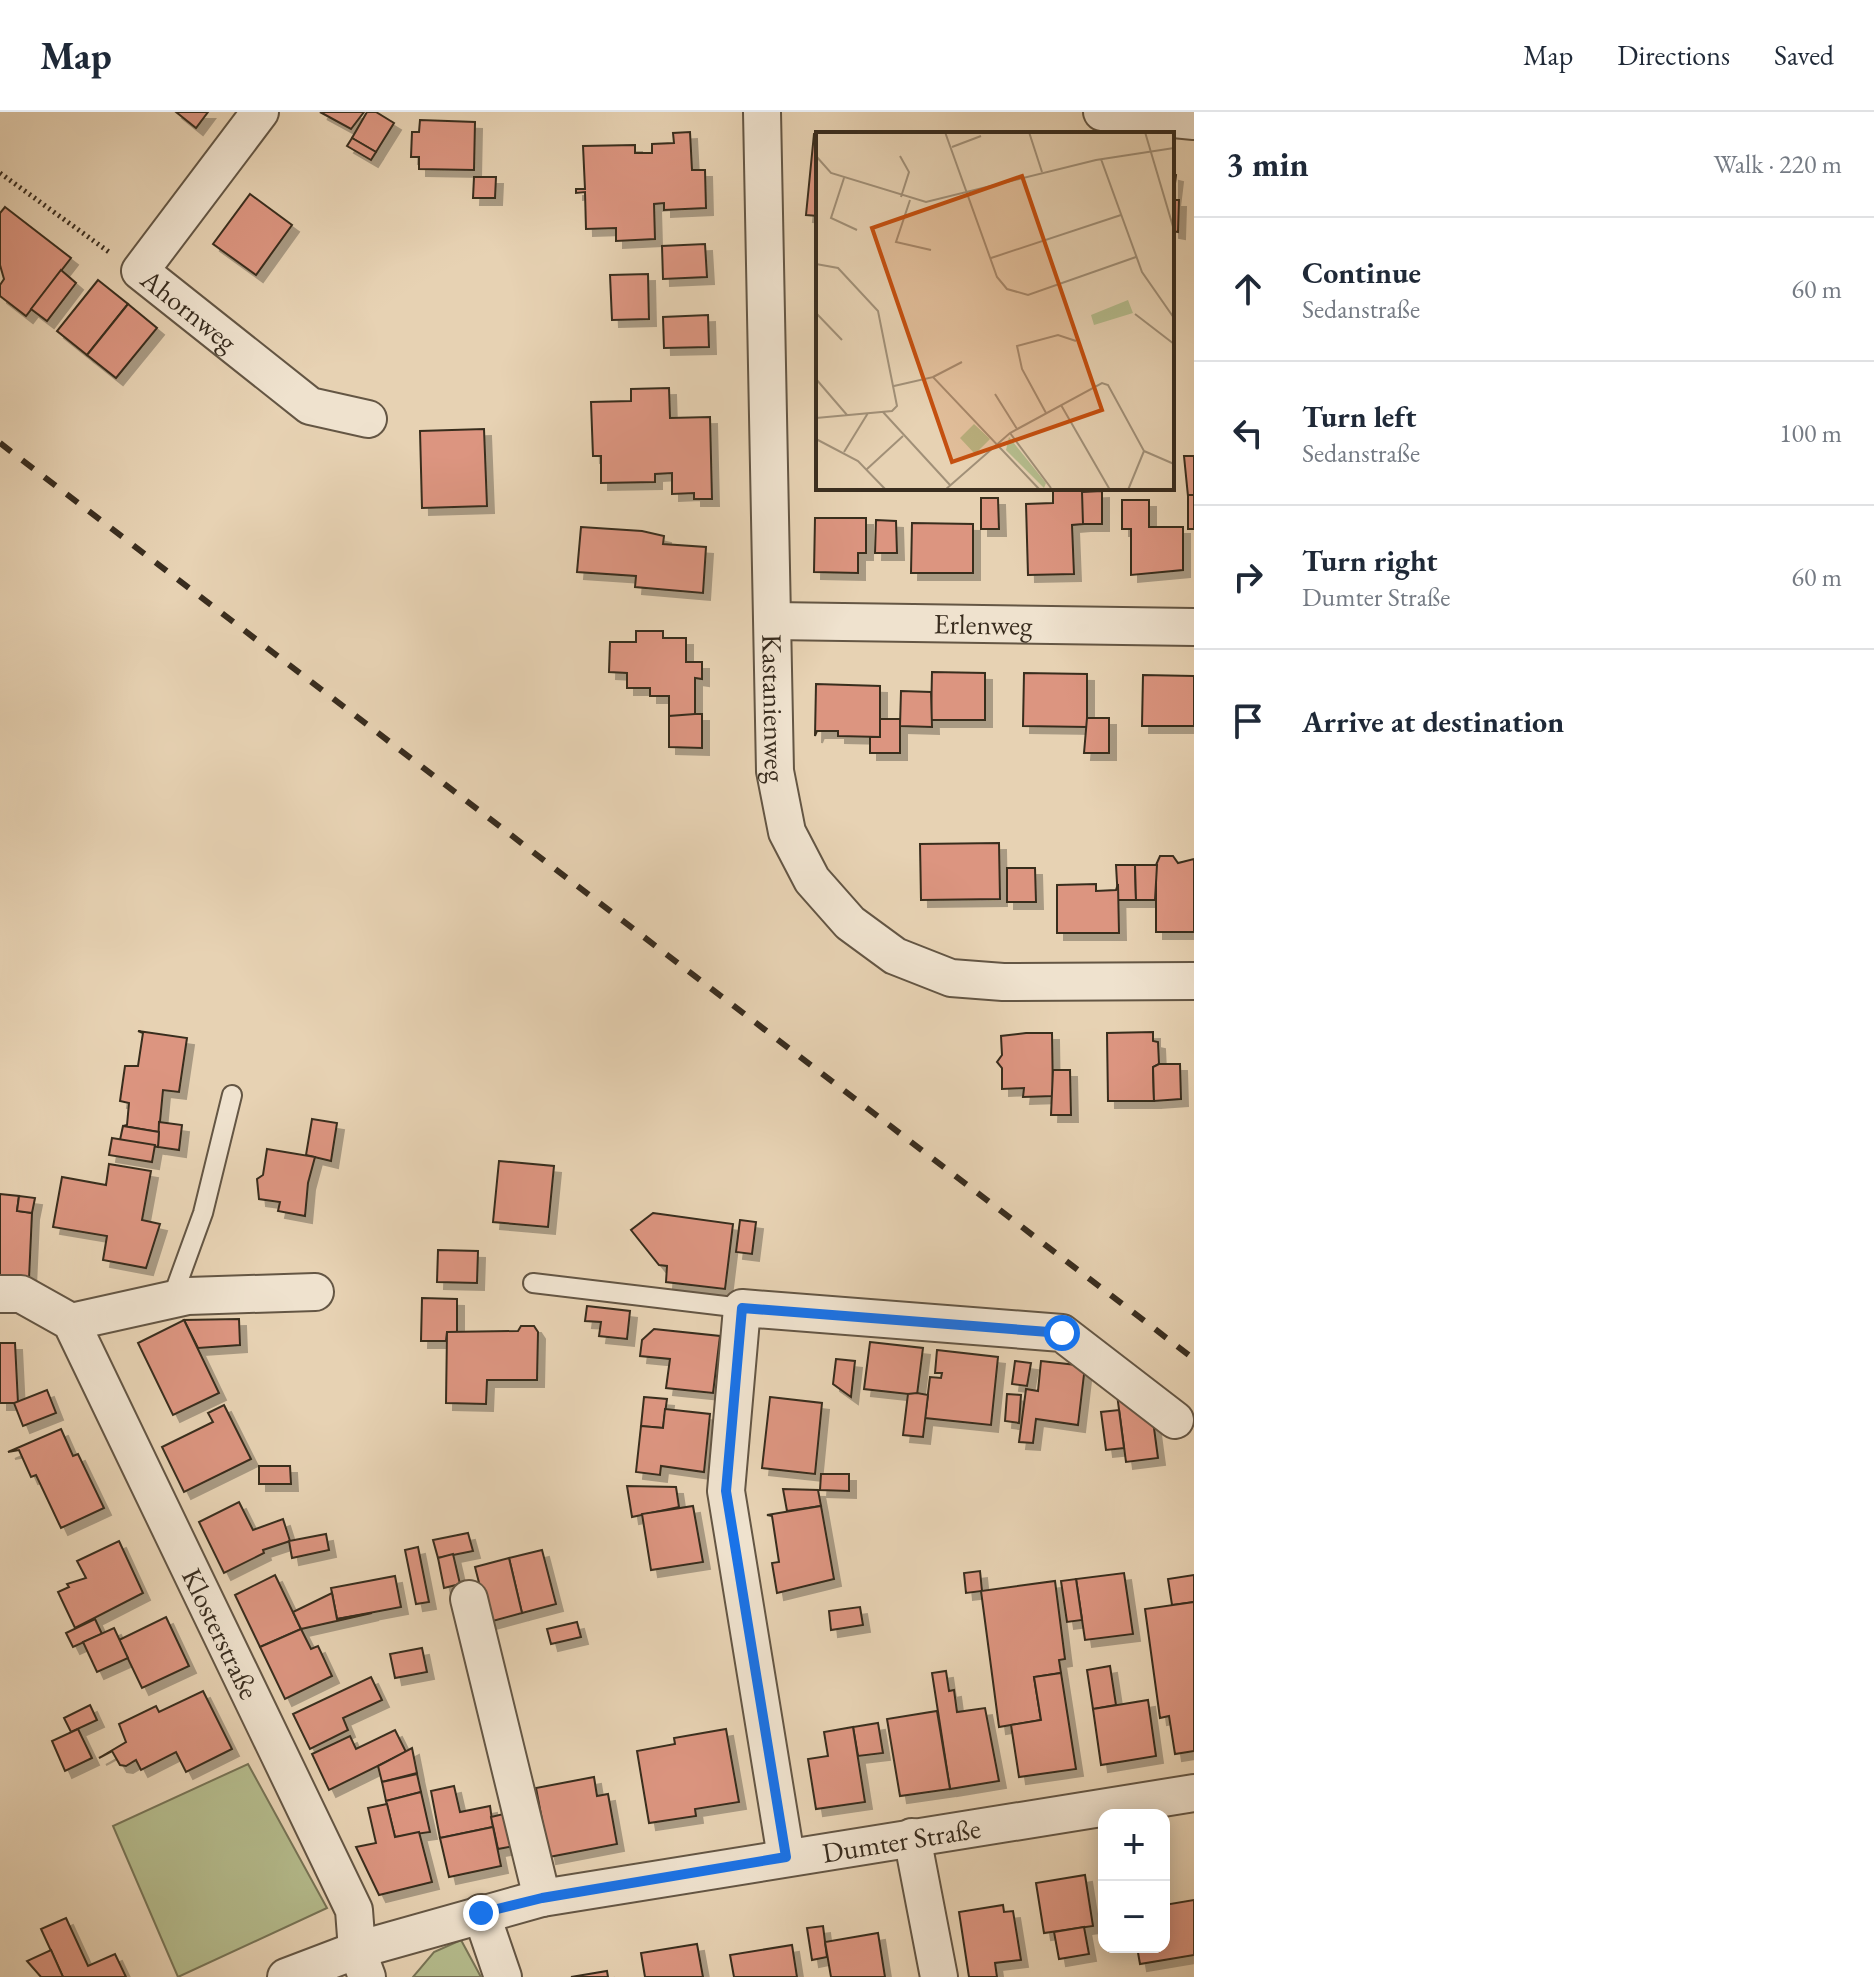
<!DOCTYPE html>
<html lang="en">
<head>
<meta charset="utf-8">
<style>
  body { margin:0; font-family:"EB Garamond",serif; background:#f6f6f7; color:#1f2937 }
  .controls { position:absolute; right:24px; bottom:24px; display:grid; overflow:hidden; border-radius:16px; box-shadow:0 4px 20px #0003 }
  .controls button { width:72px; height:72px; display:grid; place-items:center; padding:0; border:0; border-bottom:2px solid #e0e1e3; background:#fff; color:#1f2937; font:40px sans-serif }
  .stop { position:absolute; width:24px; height:24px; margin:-18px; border:6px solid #1a73e8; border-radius:50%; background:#fff }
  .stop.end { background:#1a73e8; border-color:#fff; box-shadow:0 2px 8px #0008 }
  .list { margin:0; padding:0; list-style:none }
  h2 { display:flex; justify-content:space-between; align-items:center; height:104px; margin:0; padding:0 32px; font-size:34px }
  h2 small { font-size:26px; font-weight:400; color:#747a83 }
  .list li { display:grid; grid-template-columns:52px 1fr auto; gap:24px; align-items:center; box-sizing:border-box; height:144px; padding:0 32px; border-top:2px solid #e0e1e3 }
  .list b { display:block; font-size:30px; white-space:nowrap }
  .list p { margin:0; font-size:26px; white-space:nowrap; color:#747a83 }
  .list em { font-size:26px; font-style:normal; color:#747a83 }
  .icon { flex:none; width:44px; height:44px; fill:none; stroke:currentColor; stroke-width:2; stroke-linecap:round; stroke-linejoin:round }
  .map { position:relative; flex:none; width:1194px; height:1865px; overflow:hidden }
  header { display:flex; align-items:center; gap:48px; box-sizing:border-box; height:112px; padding:0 40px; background:#fff; border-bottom:2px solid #e0e1e3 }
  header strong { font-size:38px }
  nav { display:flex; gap:44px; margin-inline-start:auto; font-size:28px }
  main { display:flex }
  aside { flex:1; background:#fff }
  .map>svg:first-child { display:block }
  .green { fill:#b5bc8d; stroke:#777456; stroke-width:2 }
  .building { fill:#dc9580; stroke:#392d1f; stroke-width:2; filter:url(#shadow) }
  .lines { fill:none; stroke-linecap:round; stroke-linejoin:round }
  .service-casing { stroke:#645644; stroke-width:22 }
  .minor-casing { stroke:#645644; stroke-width:40 }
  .path { stroke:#392d1f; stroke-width:5; stroke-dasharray:2 4; stroke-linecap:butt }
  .service { stroke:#efe2ce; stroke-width:18 }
  .minor { stroke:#efe2ce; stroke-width:36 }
  .rail { stroke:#392d1f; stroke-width:6; stroke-dasharray:14 14; stroke-linecap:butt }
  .route { stroke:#1a73e8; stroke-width:10 }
  .labels { text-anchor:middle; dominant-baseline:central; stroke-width:6; stroke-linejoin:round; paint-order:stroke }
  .street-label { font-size:28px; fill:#392d1f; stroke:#efe2ce }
  .inset-road { fill:none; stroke:#a19078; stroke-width:2 }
  .view { fill:#c55010; fill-opacity:0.15; stroke:#c55010; stroke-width:4 }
  .inset-edge { fill:none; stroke:#392d1f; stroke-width:4 }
</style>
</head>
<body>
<header>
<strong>Map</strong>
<nav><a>Map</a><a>Directions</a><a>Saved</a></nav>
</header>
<main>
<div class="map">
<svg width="1194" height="1865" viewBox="0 0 1194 1865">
  <defs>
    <filter id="shadow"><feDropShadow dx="7" dy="7" stdDeviation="0" flood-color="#0004"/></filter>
  </defs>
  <rect width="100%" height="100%" fill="#e7d2b3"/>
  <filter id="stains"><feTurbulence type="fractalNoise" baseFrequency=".0025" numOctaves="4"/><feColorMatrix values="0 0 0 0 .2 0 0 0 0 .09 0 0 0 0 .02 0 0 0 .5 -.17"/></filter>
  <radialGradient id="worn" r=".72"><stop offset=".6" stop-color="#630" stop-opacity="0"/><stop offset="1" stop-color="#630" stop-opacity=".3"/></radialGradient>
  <g class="green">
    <path d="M248 1652 327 1796 178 1865 113 1714Z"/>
    <path d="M461 1828 481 1865H413L434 1840Z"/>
  </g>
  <g class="building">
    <path d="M176 0H208L196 16Z"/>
    <path d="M320 0H364L351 17Z"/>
    <path d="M367 0H376L394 11 376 40 352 26Z"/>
    <path d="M420 8 475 10 474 58 419 57V45H411L412 20H419Z"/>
    <path d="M690 20 692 58H705L706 96 664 98V91L654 92 655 127 616 129V116L586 117 585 80 576 81V77H585L583 34 635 33V41H652V32L674 31 673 21Z"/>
    <path d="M814 22H818V104L806 103Z"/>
    <path d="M352 26 376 40 371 48 347 34Z"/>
    <path d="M1172 62 1176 63 1173 88H1179L1178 120 1172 119Z"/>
    <path d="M474 65H496L495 86H473Z"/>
    <path d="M250 82 292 113 256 163 213 132Z"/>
    <path d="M5 95 71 146 26 204 0 184V173L4 167 0 153V101Z"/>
    <path d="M705 132 707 165 663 167 662 134Z"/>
    <path d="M61 158 76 171 47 209 31 197Z"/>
    <path d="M648 162 649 207 612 208 610 163Z"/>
    <path d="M98 168 128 192 87 243 57 219Z"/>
    <path d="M128 192 157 216 116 266 87 243Z"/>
    <path d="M708 203 709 235 664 236 663 205Z"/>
    <path d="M669 276 670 306 710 305 712 387H694V381L672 382V361L655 362V370L601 371V344H593L591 290 631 289V277Z"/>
    <path d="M484 317 487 394 422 396 420 319Z"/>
    <path d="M1184 344H1194V383L1188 384Z"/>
    <path d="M1053 376H1083V412L1072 413 1074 462 1028 463 1026 392 1053 391Z"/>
    <path d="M1102 379V412H1083L1082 380Z"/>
    <rect x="1188" y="383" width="6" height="34"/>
    <path d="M981 386H998L999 417H981Z"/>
    <path d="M1122 388H1149V415H1183V458L1131 463V417H1122Z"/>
    <path d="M815 406H866V441H858V461L814 460Z"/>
    <path d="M876 408 896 409 897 441H875Z"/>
    <path d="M912 411 973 412V461H911Z"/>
    <path d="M581 415 642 419 664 424 663 432 706 435 703 481 635 475 636 464 577 460Z"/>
    <path d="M636 519H663V526H686V550H702V567L695 566V604H669V584H650V576H627V561L609 560 610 530H636Z"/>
    <path d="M932 560 985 561V608H931Z"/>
    <path d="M1024 561 1087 562V615L1023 614Z"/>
    <path d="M1143 563 1194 564V614H1142Z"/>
    <path d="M816 572 880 574V625L838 624V619H817L815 624Z"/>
    <path d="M901 579 931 580 932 615 900 614Z"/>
    <path d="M695 602H702V636L669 635V604Z"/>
    <path d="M1087 606H1109V641H1084Z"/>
    <path d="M880 607H900V641H870V625H880Z"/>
    <path d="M999 731 1000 787 921 788 920 732Z"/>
    <path d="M1160 744H1173L1178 751 1194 747V820H1156V753Z"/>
    <path d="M1116 753H1135L1136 788H1118Z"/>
    <path d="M1135 753H1157L1155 788H1136Z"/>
    <path d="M1007 756H1035L1036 790H1007Z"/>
    <path d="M1096 772V779L1116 778 1118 772 1119 821H1057V773Z"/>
    <path d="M138 919 187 926 179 980 163 978 159 1020 123 1014 127 1013 129 991 120 989 125 954H138L143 921Z"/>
    <path d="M1153 920V929L1158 930 1159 952 1153 955 1154 989H1108L1107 921Z"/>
    <path d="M1026 921H1052L1053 984 1023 985 1024 976 1002 977V956L997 950 1002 943 1001 924Z"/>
    <path d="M1159 952H1180L1181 987 1154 989 1153 955Z"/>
    <path d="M1053 958H1070L1071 1003H1051Z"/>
    <path d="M312 1007 337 1011 331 1049 306 1043Z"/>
    <path d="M159 1010 182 1013 179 1038 158 1035Z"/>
    <path d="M123 1014 159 1020 158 1035 120 1028Z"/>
    <path d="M112 1026 155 1033 152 1050 109 1043Z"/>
    <path d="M267 1037 315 1045 308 1071 305 1104 278 1099 280 1090 259 1087 257 1067 263 1063Z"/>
    <path d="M499 1049 554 1054 548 1115 493 1110Z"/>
    <path d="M109 1052 151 1059 142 1108 160 1112 146 1156 103 1148 107 1124 53 1115 62 1065 106 1073Z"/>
    <path d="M0 1082 19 1084 17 1099 32 1101 29 1167 0 1164Z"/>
    <path d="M19 1084 35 1086 32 1101 17 1099Z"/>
    <path d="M653 1101 733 1112 725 1177 666 1170 667 1154 659 1153 631 1118Z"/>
    <path d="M740 1108 756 1110 752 1142 736 1140Z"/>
    <path d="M438 1138 478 1139 477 1171 437 1170Z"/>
    <path d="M422 1186 457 1187V1220H447L446 1229H421Z"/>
    <path d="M587 1194 630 1199 627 1227 599 1224 601 1210 585 1209Z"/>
    <path d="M239 1207 240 1233 198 1236 184 1208Z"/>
    <path d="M184 1208 219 1281 173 1303 138 1231Z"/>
    <path d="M521 1214H534L538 1220 537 1268H487L486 1292 446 1291 447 1220 518 1219Z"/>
    <path d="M654 1217 720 1224 713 1281 666 1276 670 1247 640 1244 642 1228Z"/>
    <path d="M870 1230 923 1236 917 1283 864 1277Z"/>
    <path d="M0 1231H15L18 1291H0Z"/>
    <path d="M937 1238 998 1245 991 1313 925 1306 930 1265 941 1266 942 1261H935Z"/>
    <path d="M836 1247 855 1249 851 1285 833 1272Z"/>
    <path d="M1015 1249 1031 1251 1027 1274 1012 1272Z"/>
    <path d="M1041 1249 1085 1254 1078 1313 1036 1307 1033 1331 1019 1330 1026 1277 1038 1279Z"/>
    <path d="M1116 1275 1152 1301 1158 1346 1126 1350Z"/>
    <path d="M47 1278 56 1301 23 1314 14 1291Z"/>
    <path d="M917 1281 928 1283 923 1325 903 1323 908 1282Z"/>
    <path d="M1007 1282 1021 1283 1019 1311 1005 1309Z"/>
    <path d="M644 1285 667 1287 663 1316 641 1314Z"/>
    <path d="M770 1285 822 1291 815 1362 762 1356Z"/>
    <path d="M224 1293 251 1347 184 1380 162 1335 213 1310 208 1301Z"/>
    <path d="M665 1297 710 1302 704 1360 661 1354 660 1363 636 1360 641 1314 663 1316Z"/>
    <path d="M1119 1298 1124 1336 1106 1338 1101 1300Z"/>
    <path d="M61 1317 73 1344 78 1342 104 1396 61 1416 36 1363 31 1365 19 1338 8 1340Z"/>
    <path d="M259 1354H290L291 1372H259Z"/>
    <path d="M821 1362H849V1379L820 1378Z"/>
    <path d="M627 1374 676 1375 679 1395 632 1405Z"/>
    <path d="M783 1377 818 1378 821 1394 787 1399Z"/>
    <path d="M239 1390 253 1418 283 1407 290 1429 263 1438 264 1441 224 1461 199 1410Z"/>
    <path d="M693 1394 703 1450 651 1458 642 1402Z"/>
    <path d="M821 1394 834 1467 777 1481 772 1451 779 1450 772 1404 767 1403Z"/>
    <path d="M468 1421 473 1439 438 1446 433 1428Z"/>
    <path d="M326 1422 329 1438 292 1446 289 1429Z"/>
    <path d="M119 1429 143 1481 75 1516 58 1480 69 1475 67 1472 86 1466 77 1449Z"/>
    <path d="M418 1435 429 1490 416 1492 405 1438Z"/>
    <path d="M542 1438 556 1492 522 1501 509 1446Z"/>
    <path d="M453 1442 460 1472 444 1476 438 1446Z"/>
    <path d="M509 1446 522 1501 489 1510 475 1455Z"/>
    <path d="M980 1459 982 1479 966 1481 964 1461Z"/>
    <path d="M1124 1461 1133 1522 1085 1528 1076 1467Z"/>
    <path d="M275 1463 301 1517 260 1535 235 1483Z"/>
    <path d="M1194 1463V1490L1172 1493 1168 1467Z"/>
    <path d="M395 1464 401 1495 337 1507 331 1476Z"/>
    <path d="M1076 1467 1082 1508 1067 1510 1061 1469Z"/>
    <path d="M1055 1469 1065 1547 1059 1548 1061 1561 1034 1565 1041 1608 999 1615 981 1479Z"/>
    <path d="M332 1481 337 1507 372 1501 301 1517 293 1500Z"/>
    <path d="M1194 1490V1639L1175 1642 1169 1604 1160 1606 1145 1497Z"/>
    <path d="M860 1495 863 1513 831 1518 829 1499Z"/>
    <path d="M166 1505 189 1554 142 1576 119 1528Z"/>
    <path d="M95 1507 102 1522 73 1535 66 1521Z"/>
    <path d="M577 1510 581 1525 551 1532 547 1517Z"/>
    <path d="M114 1516 128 1546 97 1560 83 1530Z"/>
    <path d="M301 1517 311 1537 318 1534 332 1564 285 1587 260 1535Z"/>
    <path d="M422 1536 427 1560 395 1566 390 1542Z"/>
    <path d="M1110 1554 1116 1593 1093 1597 1087 1558Z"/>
    <path d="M946 1559 949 1579 954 1578 957 1600 985 1596 999 1669 950 1677 932 1561Z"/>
    <path d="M1061 1561 1076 1657 1019 1665 1011 1613 1041 1608 1034 1565Z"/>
    <path d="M371 1565 382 1588 343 1606 348 1618 310 1637 293 1602Z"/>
    <path d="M203 1579 232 1637 186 1660 176 1640 141 1658 136 1648 126 1654 120 1653 112 1639 99 1646 126 1630 119 1612 156 1594 159 1600Z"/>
    <path d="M1148 1588 1156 1644 1101 1653 1093 1597Z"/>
    <path d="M90 1593 97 1608 71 1620 64 1606Z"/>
    <path d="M937 1599 950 1677 900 1684 887 1607Z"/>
    <path d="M878 1611 883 1641 858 1644 853 1615Z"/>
    <path d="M853 1615 865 1690 816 1697 808 1647 828 1644 824 1620Z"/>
    <path d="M78 1617 92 1646 65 1659 52 1629Z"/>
    <path d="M726 1617 739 1690 695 1697 696 1704 649 1711 637 1639 675 1632 674 1626Z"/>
    <path d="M395 1618 406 1640 329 1678 312 1642 350 1624 356 1637Z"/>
    <path d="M412 1636 417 1661 382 1670 378 1654Z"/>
    <path d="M417 1662 421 1680 386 1689 382 1670Z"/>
    <path d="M594 1665 597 1684 608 1682 617 1732 549 1745 536 1676Z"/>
    <path d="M454 1674 460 1700 490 1694 493 1715 440 1726 431 1679Z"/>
    <path d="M421 1680 430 1720 395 1725 386 1689Z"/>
    <path d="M387 1692 395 1725 419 1720 432 1770 379 1783 356 1735 376 1731 368 1696Z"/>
    <path d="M512 1700 520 1733 498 1737 491 1705Z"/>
    <path d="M493 1715 501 1754 449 1765 440 1726Z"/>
    <path d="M1085 1763 1093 1814 1044 1821 1036 1771Z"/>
    <path d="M1194 1788V1843L1140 1852 1137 1835H1164V1793Z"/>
    <path d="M1003 1793 1004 1800 1013 1799 1021 1848 995 1851 997 1865H969L959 1800Z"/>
    <path d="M66 1806 88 1854 115 1842 126 1865H63L41 1817Z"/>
    <path d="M823 1814 827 1845 812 1848 807 1816Z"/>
    <path d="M1084 1815 1089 1842 1059 1847 1054 1820Z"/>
    <path d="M878 1821 885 1865H831L825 1830Z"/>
    <path d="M697 1832 703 1865H645L641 1841Z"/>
    <path d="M792 1833 797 1865H734L730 1843Z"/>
    <path d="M51 1838 63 1865H41L27 1849Z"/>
    <path d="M607 1859 608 1865H571Z"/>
  </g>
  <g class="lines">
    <defs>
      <g id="service">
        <path d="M533 1171 742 1196"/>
        <path d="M171 1189 203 1101 232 983"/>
      </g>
      <g id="minor">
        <path id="s1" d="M260 0 140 159 310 294 368 307"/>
        <path id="s2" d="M762 0 775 659 787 720 812 768 850 811 895 844 951 866 1003 870 1194 869"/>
        <path d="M1102 0 1194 9"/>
        <path id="s3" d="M773 509 1194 515"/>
        <path id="s4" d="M0 1182H21L71 1210 354 1798 357 1838 367 1865"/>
        <path d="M71 1210 188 1184 315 1180"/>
        <path d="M469 1487 542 1786"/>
        <path d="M912 1725 939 1865"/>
        <path d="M786 1745 726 1379 742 1196 1062 1221 1175 1308"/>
        <path d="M481 1801 503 1865"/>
        <path id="s5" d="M286 1865 357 1838 542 1786 1194 1681"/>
      </g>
    </defs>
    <use href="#service" class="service-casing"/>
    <use href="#minor" class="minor-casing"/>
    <path class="path" d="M0 61 109 140"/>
    <use href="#service" class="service"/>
    <use href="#minor" class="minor"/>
    <path class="rail" d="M0 331 1194 1247"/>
  </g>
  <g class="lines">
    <path class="route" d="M481 1801 542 1786 786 1745 726 1379 742 1196 1062 1221"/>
  </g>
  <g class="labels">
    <g class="street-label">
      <text stroke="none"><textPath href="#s1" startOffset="262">Ahornweg</textPath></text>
      <text stroke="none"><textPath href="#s3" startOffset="210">Erlenweg</textPath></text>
      <text stroke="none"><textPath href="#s2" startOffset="596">Kastanienweg</textPath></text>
      <text stroke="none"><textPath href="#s4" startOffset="424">Klosterstraße</textPath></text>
      <text stroke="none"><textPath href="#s5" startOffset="632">Dumter Straße</textPath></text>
    </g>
  </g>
  <g transform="translate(816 20)">
    <rect width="358" height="358" fill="#e7d2b3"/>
    <path d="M312 168 317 181 278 193 275 183ZM158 292 174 307 159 322 144 306ZM193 305 230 351 228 356 190 318Z" fill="#b5bc8d"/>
    <path class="inset-road" d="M129 0 181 145 191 157 212 163 320 125M213 0 226 40M329 0 358 98M136 15 165 4M0 24 15 41 110 70 280 28 358 16M84 24 93 40 85 65M285 27 326 140 358 186M28 46 15 86 41 98M94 68 80 110 115 118M175 126 305 83M0 132 22 136 62 179 81 274 76 279 0 286M0 181 26 208M319 182 358 212M117 245 146 230M0 247 31 283M78 254 117 245 224 358M179 262 201 297M245 273 294 358M67 280 134 353M230 281 206 237 201 214 242 203 260 209M194 301 235 356M0 307 42 329 70 358M328 319 358 332M28 320 52 281M51 337 87 304M129 358 194 301 286 251 292 253 328 319 312 358"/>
    <path class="view" d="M206 44 286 278 136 330 56 96Z"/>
    <rect width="358" height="358" class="inset-edge"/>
  </g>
  <rect width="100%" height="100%" filter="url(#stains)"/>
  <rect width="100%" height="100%" fill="url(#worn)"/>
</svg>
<div class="controls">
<button>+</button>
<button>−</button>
</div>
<div class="stop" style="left:1062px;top:1221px"></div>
<div class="stop end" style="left:481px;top:1801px"></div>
</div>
<aside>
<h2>3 min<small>Walk · 220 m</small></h2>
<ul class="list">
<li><svg class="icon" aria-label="ahead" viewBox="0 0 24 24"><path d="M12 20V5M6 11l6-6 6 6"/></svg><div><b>Continue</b><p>Sedanstraße</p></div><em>60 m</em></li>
<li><svg class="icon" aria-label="left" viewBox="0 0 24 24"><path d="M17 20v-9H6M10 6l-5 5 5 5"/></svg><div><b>Turn left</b><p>Sedanstraße</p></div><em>100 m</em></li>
<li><svg class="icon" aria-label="right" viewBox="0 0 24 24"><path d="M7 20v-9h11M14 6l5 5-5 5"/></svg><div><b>Turn right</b><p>Dumter Straße</p></div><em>60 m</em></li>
<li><svg class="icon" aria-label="arrive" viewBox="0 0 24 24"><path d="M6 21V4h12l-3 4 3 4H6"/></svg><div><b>Arrive at destination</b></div></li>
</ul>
</aside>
</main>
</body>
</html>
